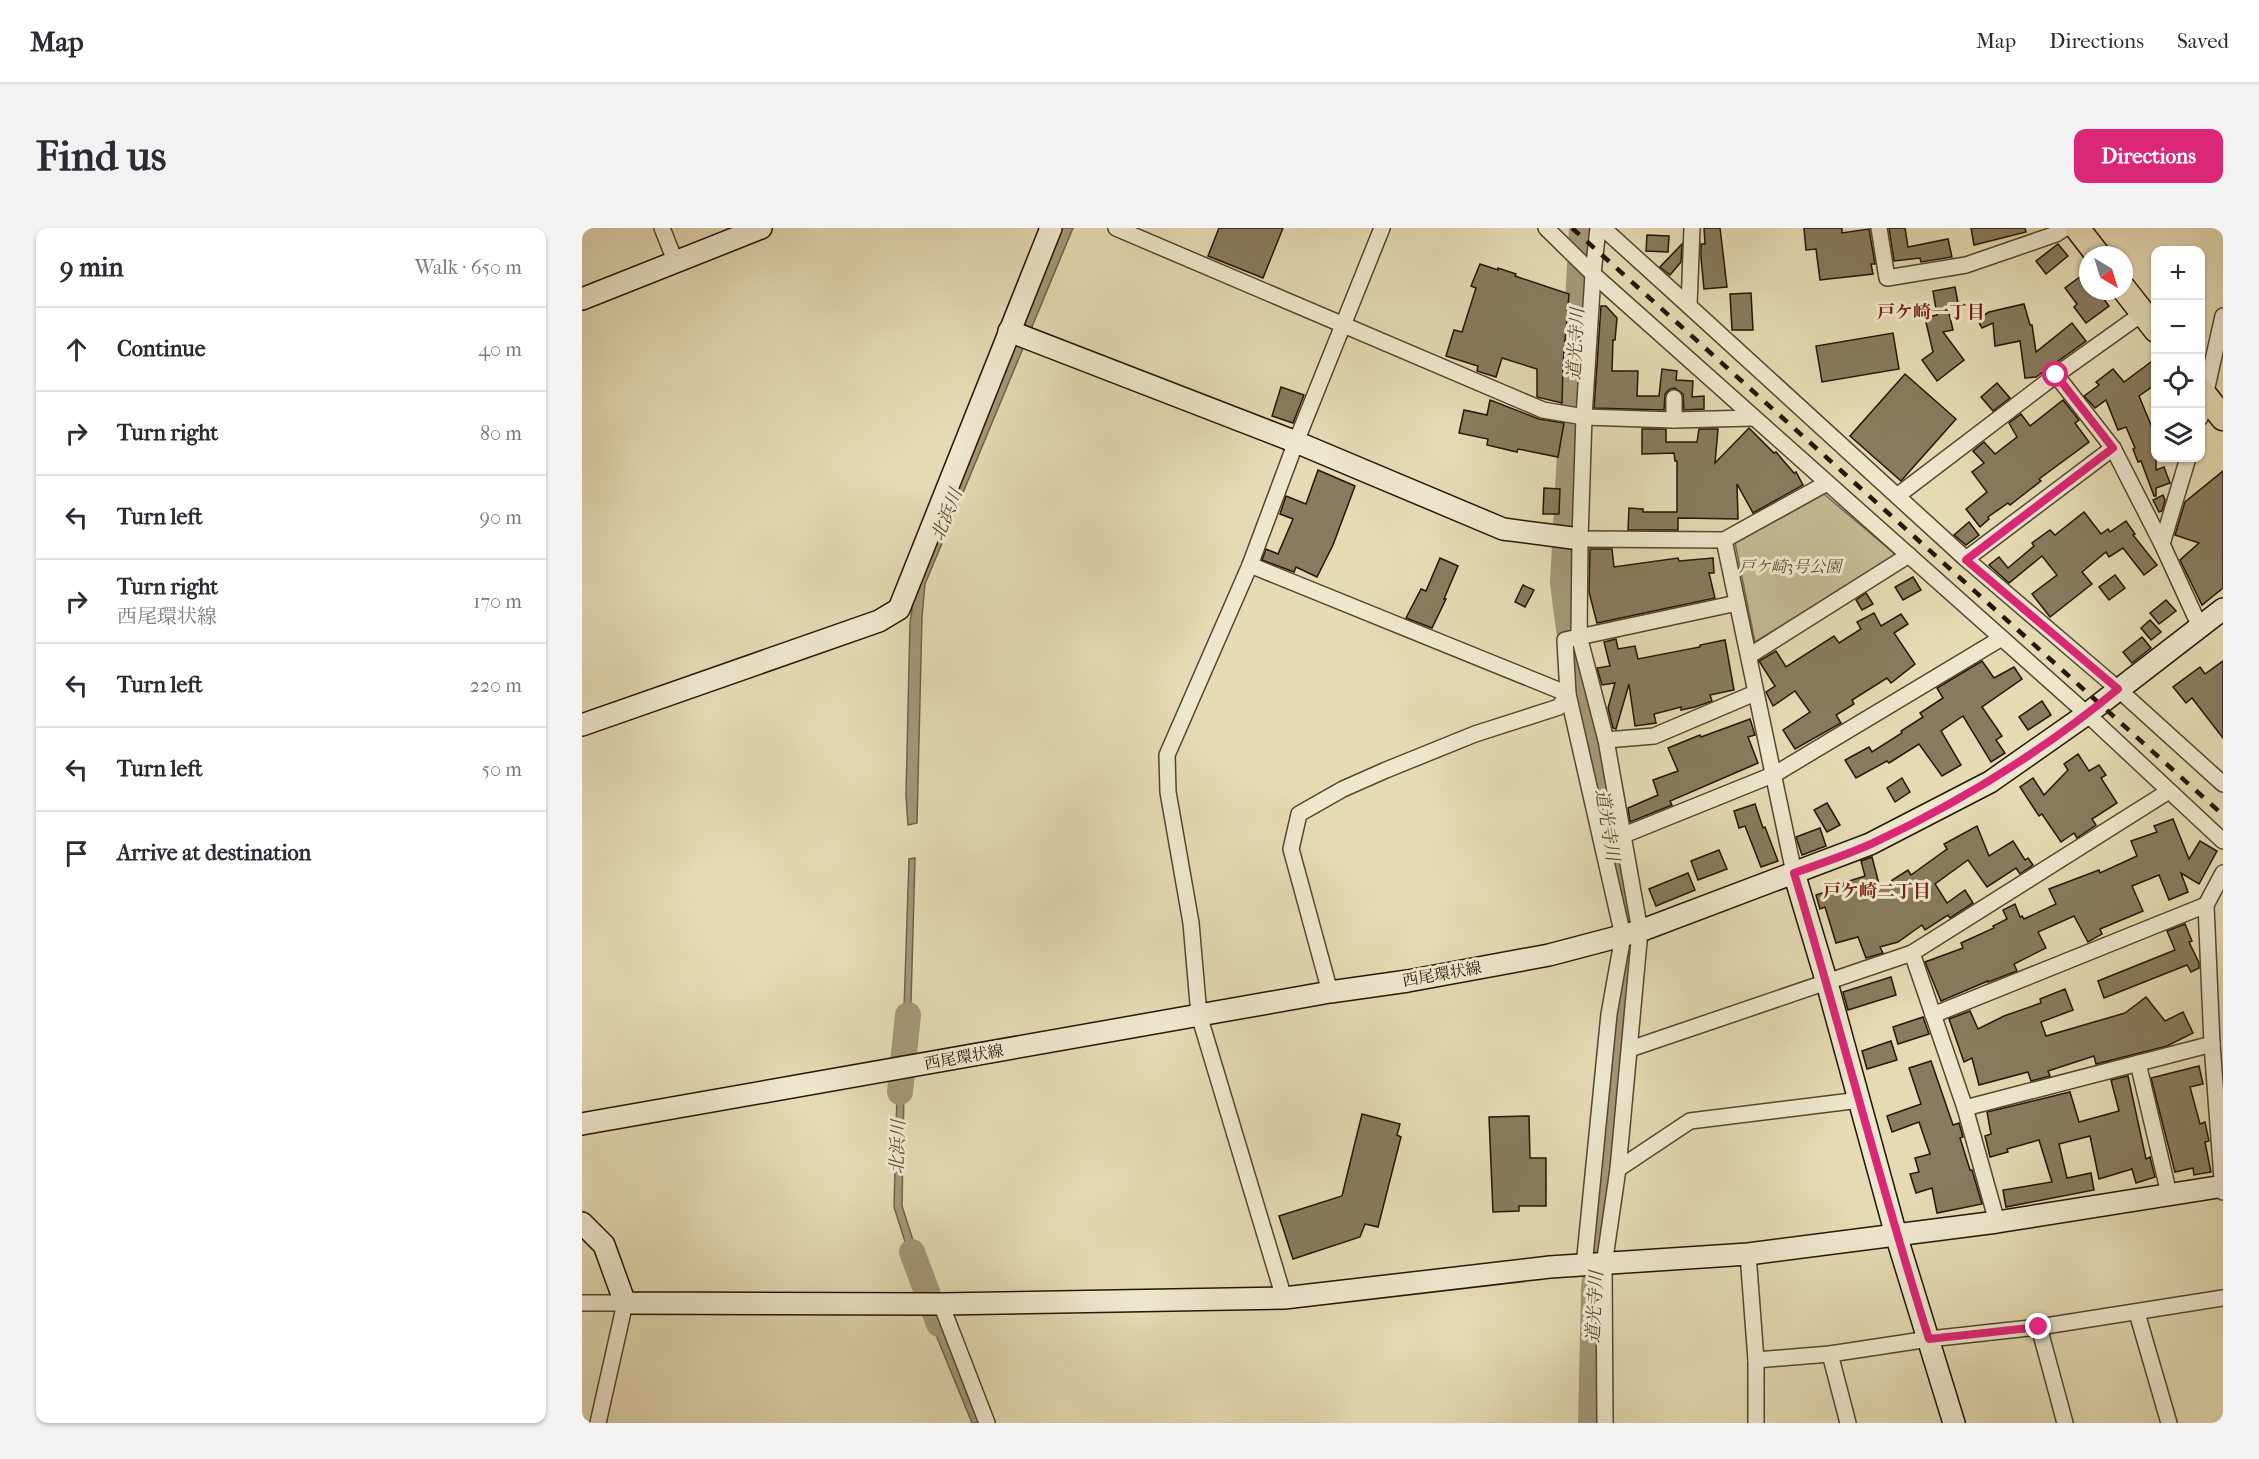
<!DOCTYPE html>
<html lang="en">
<head>
<meta charset="utf-8">
<style>
  body { margin:0; font-family:"IM FELL French Canon","Noto Serif JP",serif; background:#f2f2f3; color:#2b2b33 }
  .controls { position:absolute; right:18px; top:18px; display:grid; overflow:hidden; border-radius:12px; box-shadow:0 2px 4px #0004 }
  .controls button { width:54px; height:54px; display:grid; place-items:center; padding:0; border:0; border-bottom:2px solid #e1e1e2; background:#fff; color:#2b2b33; font:30px sans-serif }
  .compass { position:absolute; left:1497px; top:18px; width:54px; height:54px; border-radius:50%; background:#fff; box-shadow:0 2px 4px #0004; rotate:142deg }
  .stop { position:absolute; width:18px; height:18px; margin:-14px; border:4px solid #db2777; border-radius:50%; background:#fff }
  .stop.end { background:#db2777; border-color:#fff; box-shadow:0 2px 6px #0008 }
  .list { margin:0; padding:0; list-style:none }
  h2 { display:flex; justify-content:space-between; align-items:center; height:78px; margin:0; padding:0 24px; font-size:26px }
  h2 small { font-size:20px; font-weight:400; color:#7c7c81 }
  .list li { display:grid; grid-template-columns:39px 1fr auto; gap:18px; align-items:center; box-sizing:border-box; height:84px; padding:0 24px; border-top:2px solid #e1e1e2 }
  .list b { display:block; font-size:22px; white-space:nowrap }
  .list p { margin:0; font-size:20px; white-space:nowrap; color:#7c7c81 }
  .list em { font-size:20px; font-style:normal; color:#7c7c81 }
  .icon { flex:none; width:33px; height:33px; fill:none; stroke:currentColor; stroke-width:2; stroke-linecap:round; stroke-linejoin:round }
  .map { position:relative; flex:none; width:1641px; height:1195px; overflow:hidden; border-radius:12px }
  header { display:flex; align-items:center; gap:36px; box-sizing:border-box; height:84px; padding:0 30px; background:#fff; border-bottom:2px solid #e1e1e2 }
  header strong { font-size:28px }
  nav { display:flex; gap:33px; margin-inline-start:auto; font-size:21px }
  .intro { display:flex; align-items:center; justify-content:space-between; box-sizing:border-box; height:144px; padding:0 36px }
  h1 { margin:0; font-size:42px }
  .button { padding:15px 27px; border-radius:12px; background:#db2777; color:#fff; font-size:21px; font-weight:700 }
  main { display:flex; gap:36px; padding:0 36px }
  aside { flex:1; background:#fff; border-radius:12px; box-shadow:0 2px 4px #0004 }
  .map>svg:first-child { display:block }
  .green { fill:#c3b995; stroke:#74674d; stroke-width:1.5 }
  .water { fill:#a39778; stroke:#70634a; stroke-width:1.5 }
  .lines { fill:none; stroke-linecap:round; stroke-linejoin:round }
  .river { stroke:#a39778; stroke-width:26 }
  .building { fill:#887b5f; stroke:#241505; stroke-width:1.5 }
  .street-casing { stroke:#544630; stroke-width:18 }
  .secondary-casing { stroke:#241505; stroke-width:24 }
  .primary-casing { stroke:#241505; stroke-width:27 }
  .street { stroke:#ede7ce; stroke-width:15 }
  .secondary { stroke:#ede7ce; stroke-width:21 }
  .primary { stroke:#e4dab3; stroke-width:24 }
  .rail { stroke:#241505; stroke-width:4.5; stroke-dasharray:10 10; stroke-linecap:butt }
  .route { stroke:#db2777; stroke-width:8 }
  .labels { text-anchor:middle; dominant-baseline:central; stroke-width:6; stroke-linejoin:round; paint-order:stroke }
  .park-label { font-size:16px; font-style:italic; fill:#5c4e37; stroke:#ede7ce }
  .street-label { font-size:16px; fill:#241505; stroke:#ede7ce }
  .neighbourhood-label { font-size:18px; font-weight:bold; fill:#7a1f14; stroke:#ede7ce }
  .water-label { font-size:18px; font-style:italic; fill:#574933; stroke:#ede7ce }
</style>
</head>
<body>
<header>
<strong>Map</strong>
<nav><a>Map</a><a>Directions</a><a>Saved</a></nav>
</header>
<div class="intro"><h1>Find us</h1><a class="button">Directions</a></div>
<main>
<aside>
<h2>9 min<small>Walk · 650 m</small></h2>
<ul class="list">
<li><svg class="icon" aria-label="ahead" viewBox="0 0 24 24"><path d="M12 20V5M6 11l6-6 6 6"/></svg><div><b>Continue</b></div><em>40 m</em></li>
<li><svg class="icon" aria-label="right" viewBox="0 0 24 24"><path d="M7 20v-9h11M14 6l5 5-5 5"/></svg><div><b>Turn right</b></div><em>80 m</em></li>
<li><svg class="icon" aria-label="left" viewBox="0 0 24 24"><path d="M17 20v-9H6M10 6l-5 5 5 5"/></svg><div><b>Turn left</b></div><em>90 m</em></li>
<li><svg class="icon" aria-label="right" viewBox="0 0 24 24"><path d="M7 20v-9h11M14 6l5 5-5 5"/></svg><div><b>Turn right</b><p>西尾環状線</p></div><em>170 m</em></li>
<li><svg class="icon" aria-label="left" viewBox="0 0 24 24"><path d="M17 20v-9H6M10 6l-5 5 5 5"/></svg><div><b>Turn left</b></div><em>220 m</em></li>
<li><svg class="icon" aria-label="left" viewBox="0 0 24 24"><path d="M17 20v-9H6M10 6l-5 5 5 5"/></svg><div><b>Turn left</b></div><em>50 m</em></li>
<li><svg class="icon" aria-label="arrive" viewBox="0 0 24 24"><path d="M6 21V4h12l-3 4 3 4H6"/></svg><div><b>Arrive at destination</b></div></li>
</ul>
</aside>
<div class="map">
<svg width="1641" height="1195" viewBox="0 0 1641 1195">
  <rect width="100%" height="100%" fill="#e4dab3"/>
  <filter id="stains"><feTurbulence type="fractalNoise" baseFrequency=".00333" numOctaves="4"/><feColorMatrix values="0 0 0 0 .2 0 0 0 0 .09 0 0 0 0 .02 0 0 0 .5 -.17"/></filter>
  <radialGradient id="worn" r=".72"><stop offset=".6" stop-color="#630" stop-opacity="0"/><stop offset="1" stop-color="#630" stop-opacity=".3"/></radialGradient>
  <path class="green" d="M1242 266 1314 327 1173 414 1153 315Z"/>
  <g class="water">
    <path d="M479 0H491L343 356 340 389 335 595 326 597 324 567 328 395 335 349Z"/>
    <path d="M333 630 328 810 331 820 316 822 321 812 327 631Z"/>
    <path d="M330 849 322 861 320 978 345 1056 337 1058 312 979 315 865 311 853Z"/>
    <path d="M358 1084 398 1195H390L345 1085Z"/>
  </g>
  <g class="lines">
    <g class="river">
      <path d="M1000 0 981 355 995 463 1014 530 1046 715 1047 732 1012 1060 1009 1195"/>
      <path d="M318 864 326 787"/>
      <path d="M330 1024 357 1096"/>
    </g>
  </g>
  <g class="building">
    <path d="M637 0H701L681 50 626 28Z"/>
    <path d="M1122 0H1138L1145 59 1122 61 1119 30V16H1123Z"/>
    <path d="M1222 0H1260V5L1287 1 1293 36H1289L1291 46 1238 52 1234 21 1224 22Z"/>
    <path d="M1307 0H1323L1326 19 1366 11 1370 29 1339 34 1338 30 1312 33Z"/>
    <path d="M1389 0H1443L1444 4 1392 17Z"/>
    <path d="M1065 7 1087 8 1086 24 1064 23Z"/>
    <path d="M1100 16 1099 34 1088 47 1078 39Z"/>
    <path d="M1476 16 1486 28 1464 46 1454 33Z"/>
    <path d="M898 36 916 42V40L934 46 933 48 987 66 981 136 980 175 955 169V141L920 130 914 149 895 143 896 138 864 128 872 102 880 104 894 60 889 58Z"/>
    <path d="M1506 43V63H1516L1527 78 1504 95 1492 79 1495 76 1483 60Z"/>
    <path d="M1373 59 1376 75 1365 77 1371 102 1361 104 1382 132 1355 153 1340 132 1351 124 1343 90 1355 87 1351 63Z"/>
    <path d="M1169 65 1171 102H1150L1148 66Z"/>
    <path d="M1442 76 1448 97H1450L1454 124 1490 95 1504 113 1454 149 1443 150 1438 113 1413 118 1411 95 1400 100 1395 91 1407 84Z"/>
    <path d="M1019 78H1024L1035 90 1033 112H1031L1030 143H1056L1055 168H1077L1080 141 1095 143 1094 152 1111 153 1110 169 1122 168V181L1102 182 1101 166 1093 160 1088 161 1083 166 1082 182 1012 180Z"/>
    <path d="M1311 105 1317 141 1240 154 1234 118Z"/>
    <path d="M1569 134 1574 140V156L1557 168 1574 209V242L1582 239 1588 255 1574 260V268H1572L1559 233 1556 234 1551 221 1553 220 1544 199 1536 202 1524 172 1513 180 1502 168 1517 157 1514 154 1531 141 1542 154Z"/>
    <path d="M1323 146 1374 191 1319 253 1268 208Z"/>
    <path d="M1415 155 1428 170 1411 183 1399 169Z"/>
    <path d="M699 159 722 167 711 195 690 188Z"/>
    <path d="M908 172 957 191 982 195 976 229 936 221 935 224 905 217 906 211 877 205 882 182 905 187Z"/>
    <path d="M1481 172 1497 192 1493 195 1507 214 1457 251 1459 253 1428 277 1426 275 1406 289 1407 291 1398 299 1384 281 1405 264 1390 244 1402 235 1391 223 1402 214 1413 226 1435 209 1427 195 1439 186 1448 198Z"/>
    <path d="M1167 200 1192 225 1194 224 1212 245 1214 244 1221 257 1171 285 1155 256 1156 291 1096 290V302H1046L1047 280 1061 281V284H1095V233H1093L1092 225 1060 226V201H1084V214H1115L1117 201H1136L1133 235Z"/>
    <path d="M736 242 773 258 751 317 735 349 714 339 712 344 680 332 684 321 696 326 711 291 698 286 704 268 724 276Z"/>
    <path d="M1641 243V360L1620 377 1598 332 1617 315 1593 307 1603 274Z"/>
    <path d="M962 260 978 261 977 286H961Z"/>
    <path d="M1581 267 1583 272 1580 283 1577 284 1571 272Z"/>
    <path d="M1502 284 1519 306 1526 301 1528 304 1544 293 1553 306 1551 307 1575 337 1562 347 1541 320 1527 329 1524 324 1500 344 1510 356 1468 389 1450 366 1475 347 1460 328 1427 355 1407 337 1417 329 1426 340 1452 318 1450 315 1468 302 1473 307Z"/>
    <path d="M1387 294 1397 307 1384 317 1372 307Z"/>
    <path d="M1008 321H1030L1032 339 1096 330 1097 333 1131 330 1132 345H1127L1133 370 1015 395 1007 364Z"/>
    <path d="M858 330 876 338 862 371H864L850 400 824 390 839 361 844 363Z"/>
    <path d="M1533 347 1543 360 1527 372 1517 359Z"/>
    <path d="M1331 349 1339 362 1321 372 1313 359Z"/>
    <path d="M941 357 952 362 943 379 933 374Z"/>
    <path d="M1284 365 1291 376 1280 382 1274 372Z"/>
    <path d="M1584 372 1594 383 1577 396 1568 385Z"/>
    <path d="M1292 385 1299 398 1319 386 1326 396 1312 405 1333 436 1309 455 1305 450 1270 472 1272 476 1254 487 1259 495 1213 521 1201 502 1228 484 1213 463 1191 478 1184 464 1193 458 1177 433 1194 423 1204 439 1252 408 1257 415 1279 401 1275 394Z"/>
    <path d="M1568 392 1579 404 1569 412 1559 400Z"/>
    <path d="M1560 409 1569 420 1550 435 1541 424Z"/>
    <path d="M1034 411 1036 421 1053 418 1056 431 1118 419V417L1143 412 1152 462 1128 467 1130 473 1113 479 1099 482V479L1072 486 1074 495 1053 498 1047 456 1034 501 1031 500 1026 480 1033 455 1020 457 1015 440 1028 438 1022 414Z"/>
    <path d="M1400 433 1412 450 1432 439 1440 451 1400 479 1420 508 1414 512 1423 525 1409 534 1381 488 1359 503 1379 537 1360 548 1337 516 1307 535 1305 533 1274 550 1263 532 1287 519 1290 524 1320 505 1319 503 1341 489 1338 485 1361 470 1355 460Z"/>
    <path d="M1641 433V510L1610 470 1604 475 1591 459 1618 439 1623 446Z"/>
    <path d="M1460 473 1469 487 1446 502 1437 489Z"/>
    <path d="M1168 491 1173 507 1166 509 1176 535 1088 573 1090 577 1048 594 1046 580 1076 567 1071 552 1096 543 1086 520 1118 507 1119 509Z"/>
    <path d="M1496 526 1507 543 1517 537 1524 547 1519 550 1535 575 1510 591 1514 597 1495 610 1492 605 1479 614 1460 586 1457 588 1438 559 1451 550 1462 567 1486 542 1482 536Z"/>
    <path d="M1320 550 1328 564 1313 574 1305 560Z"/>
    <path d="M1245 575 1258 597 1245 604 1232 582Z"/>
    <path d="M1173 576 1181 600 1183 599 1196 633 1179 639 1163 598 1157 600 1152 583Z"/>
    <path d="M1591 591 1607 631 1618 613 1635 623 1617 656 1599 645 1606 664 1587 672 1577 647 1550 658 1561 683 1518 701 1520 706 1506 714 1492 688 1456 704 1464 720 1432 736 1435 743 1406 754V753L1359 773 1343 734 1381 720 1379 715 1412 700 1411 698 1425 691 1421 682 1433 676 1438 689 1440 688 1442 691 1474 676 1467 661 1517 642 1518 645 1555 628 1549 613 1575 604 1572 598Z"/>
    <path d="M1395 598 1407 628 1431 613 1443 632 1446 630 1451 637 1438 646 1434 640 1405 659 1386 632 1353 656 1365 675 1383 662 1391 675 1368 690 1366 687 1343 702 1340 697 1316 714 1298 719 1301 725 1284 730 1276 709 1254 715 1243 679 1238 681 1234 667 1262 658 1261 655 1283 648 1279 633 1290 629 1298 660 1326 642 1329 647 1365 621 1362 616Z"/>
    <path d="M1238 600 1244 618 1220 627 1214 609Z"/>
    <path d="M1137 622 1145 641 1116 652 1109 633Z"/>
    <path d="M1106 645 1113 662 1074 678 1067 661Z"/>
    <path d="M1603 696 1610 713 1607 714 1617 735V740L1609 744 1605 737 1522 770 1516 753 1593 722 1585 703Z"/>
    <path d="M1309 749 1314 767 1266 782 1261 764Z"/>
    <path d="M1483 761 1491 782 1459 794 1464 808 1543 785 1564 769 1583 793 1601 784 1611 805 1585 818 1514 836 1512 828 1466 843 1468 848 1449 853 1446 844 1397 857 1390 830 1382 834 1367 791 1388 783 1396 801 1422 788 1459 775 1458 771Z"/>
    <path d="M1341 789 1347 806 1316 816 1311 799Z"/>
    <path d="M1309 813 1315 832 1285 841 1280 823Z"/>
    <path d="M1349 833 1371 897 1377 895 1381 909 1378 910 1388 942H1390L1400 976 1355 985 1350 960 1334 965 1328 946 1337 944 1333 930 1348 926 1337 894 1310 904 1305 888 1339 876 1327 840Z"/>
    <path d="M1617 838 1621 856 1608 859 1618 896 1623 894 1627 913 1623 914 1629 944 1612 947 1611 940 1593 944 1569 850Z"/>
    <path d="M1546 848 1564 931 1568 929 1573 949 1554 955 1550 941 1517 951 1508 908 1477 916 1485 950 1509 945 1512 962 1424 979 1421 962 1470 954 1457 912 1425 921 1426 924 1408 929 1403 908 1409 906 1405 884 1488 864 1497 894 1537 883 1529 852Z"/>
    <path d="M780 886 818 896 815 907 819 909 796 999 783 996 778 1009 711 1031 697 988 760 968Z"/>
    <path d="M947 888 948 930H964V978H937V983L911 984 907 889Z"/>
  </g>
  <g class="lines">
    <defs>
      <g id="street">
        <path d="M80 0 94 35"/>
        <path d="M534 0 961 182 1002 189 1092 192V170"/>
        <path d="M964 0 1011 46 1505 486 1641 613"/>
        <path d="M1016 0 1011 46 1002 189 998 311 997 408 1024 512 1058 703 1036 941 1022 1037 1023 1195"/>
        <path d="M1021 0 1107 78"/>
        <path d="M1110 0 1107 78 1384 331 1536 461 1641 556"/>
        <path d="M1297 0 1305 50 1384 37 1474 6 1483 0"/>
        <path d="M1474 147 1531 220 1580 316 1618 399"/>
        <path d="M1618 190 1641 88"/>
        <path d="M1092 192 1171 190"/>
        <path d="M1315 268 1474 147 1561 85"/>
        <path d="M998 311 1142 312 1245 255"/>
        <path d="M1142 312 1212 645"/>
        <path d="M1580 316 1606 230"/>
        <path d="M1384 331 1531 220"/>
        <path d="M668 337 986 466 1041 708 1027 786 1002 1038"/>
        <path d="M1167 428 1327 327"/>
        <path d="M1024 512 1072 508 1173 465"/>
        <path d="M1042 607 1193 546 1418 411"/>
        <path d="M1641 645 1624 677 1630 816 1641 964"/>
        <path d="M1330 725 1383 880 1415 994"/>
        <path d="M748 764 709 621 717 586 761 561 804 542 893 506 977 479 986 466 983 412 1155 375"/>
        <path d="M1351 787 1624 677"/>
        <path d="M1048 821 1330 725 1587 563"/>
        <path d="M1556 835 1587 966"/>
        <path d="M1383 880 1630 816"/>
        <path d="M1036 941 1108 893 1278 872"/>
        <path d="M1166 1026 1174 1132V1195"/>
        <path d="M702 1070 617 787 609 695 586 564 585 527 668 337 714 214 800 0"/>
        <path d="M0 1075H43L16 1195"/>
        <path d="M359 1076 405 1195"/>
        <path d="M1555 1085 1587 1195"/>
        <path d="M1457 1099 1483 1195"/>
        <path d="M1248 1126 1266 1195"/>
        <path d="M1174 1132 1248 1126 1347 1111 1457 1099 1641 1070"/>
      </g>
      <g id="secondary">
        <path d="M0 71 179 0"/>
        <path d="M427 103 714 214 921 301 998 311"/>
        <path d="M0 497 297 393 317 381 469 0"/>
        <path d="M1212 645 1245 755 1314 1007 1372 1195"/>
        <path d="M0 896 748 764 826 753 967 727 1058 703 1288 616 1408 554 1505 486 1641 381"/>
        <path d="M0 995 22 1017 43 1075 359 1076 702 1070 968 1039 1166 1026 1415 994 1641 958"/>
      </g>
      <g id="primary">
        <path d="M1495 0 1516 27"/>
        <path d="M1542 61 1574 102"/>
        <path d="M1618 161 1641 190"/>
      </g>
    </defs>
    <use href="#street" class="street-casing"/>
    <use href="#secondary" class="secondary-casing"/>
    <use href="#primary" class="primary-casing"/>
    <use href="#street" class="street"/>
    <use href="#secondary" class="secondary"/>
    <use href="#primary" class="primary"/>
    <path class="rail" d="M990 0 1641 587"/>
  </g>
  <g class="lines">
    <path class="route" d="M1457 1099 1347 1111C1298 957 1259 800 1212 645 1238 636 1264 627 1289 616 1377 575 1461 523 1536 461L1384 332 1531 220 1474 147"/>
  </g>
  <g class="labels">
    <g class="park-label">
      <text x="1208" y="338">戸ケ崎3号公園</text>
    </g>
    <g class="street-label">
      <text transform="translate(860 746) rotate(-10)">西尾環状線</text>
      <text transform="translate(382 829) rotate(-10)">西尾環状線</text>
    </g>
    <g class="neighbourhood-label">
      <text x="1349" y="84">戸ケ崎一丁目</text>
      <text x="1295" y="663">戸ケ崎二丁目</text>
    </g>
    <g class="water-label">
      <text transform="translate(994 116) rotate(-87)">道光寺川</text>
      <text transform="translate(365 287) rotate(-68)">北浜川</text>
      <text transform="translate(1025 597) rotate(81)">道光寺川</text>
      <text transform="translate(316 919) rotate(-88)">北浜川</text>
      <text transform="translate(1013 1079) rotate(-87)">道光寺川</text>
    </g>
  </g>
  <rect width="100%" height="100%" filter="url(#stains)"/>
  <rect width="100%" height="100%" fill="url(#worn)"/>
</svg>
<div class="controls">
<button>+</button>
<button>−</button>
<button><svg class="icon" aria-label="locate" viewBox="0 0 24 24"><circle cx="12" cy="12" r="6"/><path d="M12 2v4M12 18v4M2 12h4M18 12h4"/></svg></button>
<button><svg class="icon" aria-label="layers" viewBox="0 0 24 24"><path d="M12 4l9 5-9 5-9-5zM3 14l9 5 9-5"/></svg></button>
</div>
<svg class="compass" viewBox="-18 -18 36 36"><path d="M0-13l5 13h-10z" fill="#e53935"/><path d="M0 13l5-13h-10z" fill="#7c7c81"/></svg>
<div class="stop" style="left:1474px;top:147px"></div>
<div class="stop end" style="left:1457px;top:1099px"></div>
</div>
</main>
</body>
</html>
